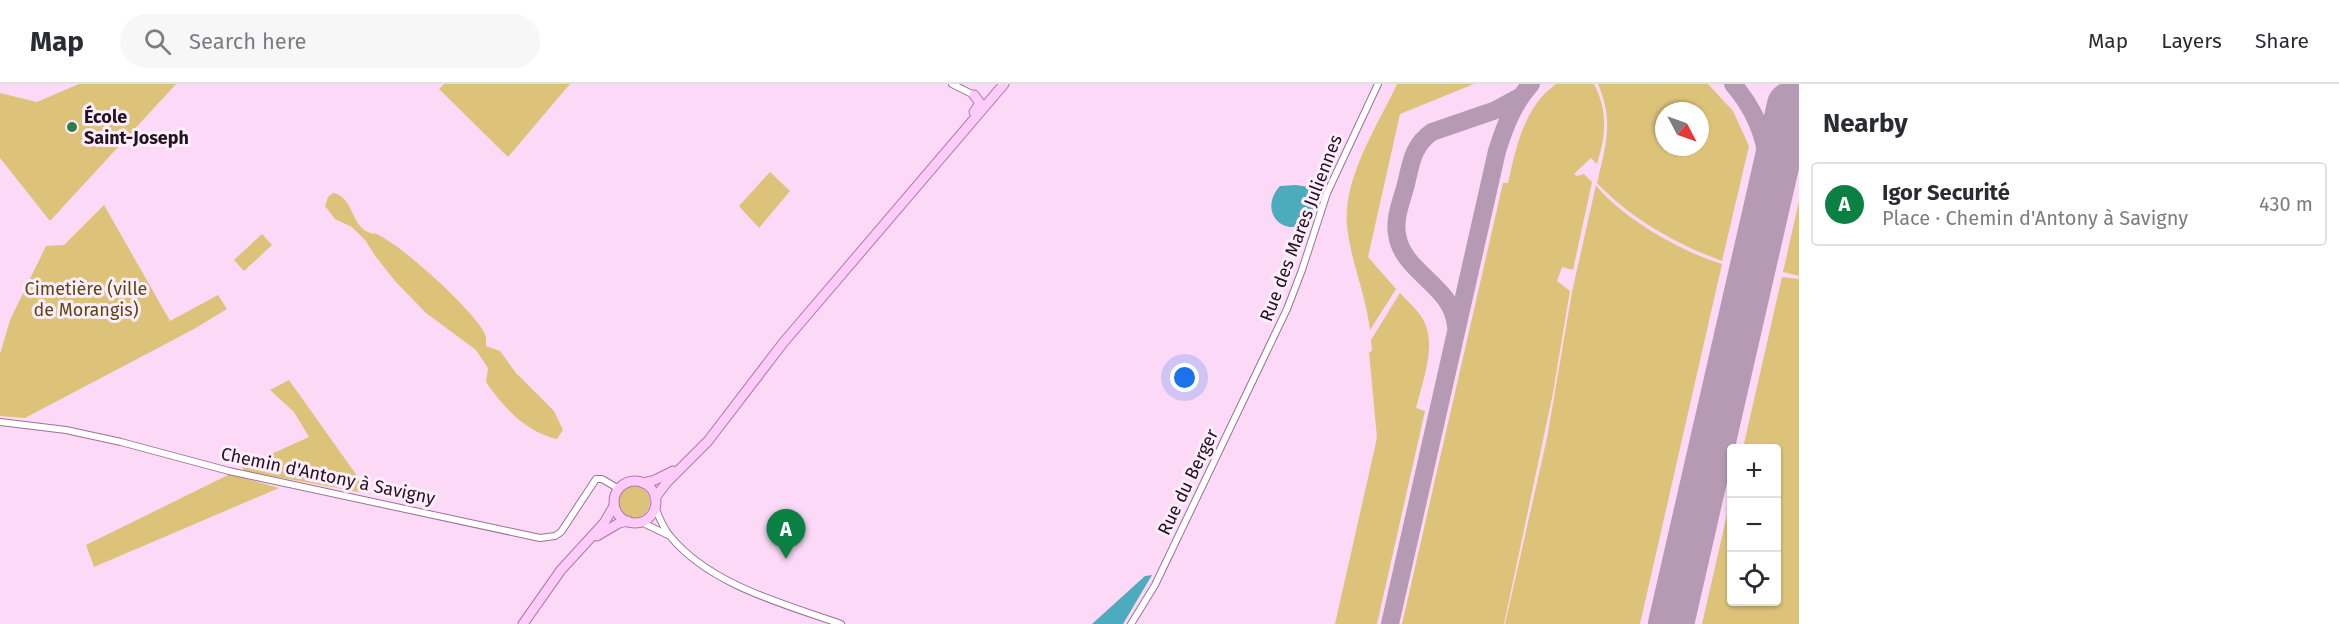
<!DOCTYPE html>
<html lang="en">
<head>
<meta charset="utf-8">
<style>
  body { margin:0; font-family:"Fira Sans",sans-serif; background:#f7f7f7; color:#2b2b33 }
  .controls { position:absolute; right:18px; bottom:18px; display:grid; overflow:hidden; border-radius:6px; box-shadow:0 2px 4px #0004 }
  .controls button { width:54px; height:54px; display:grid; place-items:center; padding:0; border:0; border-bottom:2px solid #e1e1e2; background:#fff; color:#2b2b33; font:30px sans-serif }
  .compass { position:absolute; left:1655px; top:18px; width:54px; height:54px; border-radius:50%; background:#fff; box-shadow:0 2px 4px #0004; rotate:131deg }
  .you { position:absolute; left:1185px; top:294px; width:21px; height:21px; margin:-15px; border:4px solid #fff; border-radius:50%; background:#1a73e8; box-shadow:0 0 0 9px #1a73e833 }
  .badge { display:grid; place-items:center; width:39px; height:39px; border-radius:50%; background:#0b8043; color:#fff; font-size:20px; font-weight:700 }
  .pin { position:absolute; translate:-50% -50px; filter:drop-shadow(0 2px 3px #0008) }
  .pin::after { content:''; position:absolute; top:32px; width:21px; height:18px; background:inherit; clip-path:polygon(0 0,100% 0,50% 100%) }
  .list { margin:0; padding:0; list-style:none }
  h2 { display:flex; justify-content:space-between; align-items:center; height:78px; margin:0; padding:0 24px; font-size:26px }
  h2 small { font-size:20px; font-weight:400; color:#7c7c81 }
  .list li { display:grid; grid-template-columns:39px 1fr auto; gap:18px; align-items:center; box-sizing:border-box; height:84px; margin:0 12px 12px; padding:0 12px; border:2px solid #e1e1e2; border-radius:6px }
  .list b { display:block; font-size:22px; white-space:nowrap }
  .list p { margin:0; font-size:20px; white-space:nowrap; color:#7c7c81 }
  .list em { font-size:20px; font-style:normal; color:#7c7c81 }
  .icon { flex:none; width:33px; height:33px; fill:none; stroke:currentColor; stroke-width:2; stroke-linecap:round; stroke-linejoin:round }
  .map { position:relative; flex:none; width:1799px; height:540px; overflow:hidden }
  header { display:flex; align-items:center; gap:36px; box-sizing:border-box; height:84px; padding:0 30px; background:#fff; border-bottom:2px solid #e1e1e2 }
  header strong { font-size:28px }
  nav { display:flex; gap:33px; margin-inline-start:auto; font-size:21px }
  .search { width:420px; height:54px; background:#f7f7f7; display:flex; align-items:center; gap:15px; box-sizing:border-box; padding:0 21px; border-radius:33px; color:#7c7c81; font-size:22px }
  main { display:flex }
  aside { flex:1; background:#fff }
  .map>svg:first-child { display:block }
  .green { fill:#ddc37a; fill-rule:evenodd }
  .water { fill:#4cabbc }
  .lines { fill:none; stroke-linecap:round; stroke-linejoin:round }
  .taxiway { stroke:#b699b2; stroke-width:18 }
  .runway { stroke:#b699b2; stroke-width:46 }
  .street-casing { stroke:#9a7295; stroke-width:8 }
  .primary-casing { stroke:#b175aa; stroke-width:11 }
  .street { stroke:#fff; stroke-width:6 }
  .primary { stroke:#feccf9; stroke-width:9 }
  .poi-dot { fill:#337b48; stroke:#ffedfc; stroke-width:2 }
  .labels { text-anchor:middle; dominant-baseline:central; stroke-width:6; stroke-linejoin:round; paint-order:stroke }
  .poi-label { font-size:18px; font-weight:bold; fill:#221320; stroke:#ffedfc; text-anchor:start }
  .street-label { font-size:18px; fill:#221320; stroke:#ffedfc }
  .park-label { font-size:18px; fill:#594812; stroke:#ffedfc }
</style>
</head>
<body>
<header>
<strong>Map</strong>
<div class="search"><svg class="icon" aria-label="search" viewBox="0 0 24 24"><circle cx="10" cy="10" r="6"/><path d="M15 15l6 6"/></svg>Search here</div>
<nav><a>Map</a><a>Layers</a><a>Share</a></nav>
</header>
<main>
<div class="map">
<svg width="1799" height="540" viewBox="0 0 1799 540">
  <rect width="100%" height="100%" fill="#fdd9f8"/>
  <g class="green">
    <path d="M79 0H176L50 137 0 74V9L37 18Z"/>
    <path d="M444 0H570L508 73 439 5Z"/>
    <path d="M1397 0H1474L1400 30 1368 173 1396 205 1370 246C1366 211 1351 178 1347 142 1343 93 1377 43 1397 0Z"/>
    <path d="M1556 0H1594C1608 27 1606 51 1597 80L1591 74 1574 90 1577 92 1584 90 1592 98 1573 186 1562 183 1557 197 1570 207 1553 309 1504 540H1402L1503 99H1508C1516 63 1524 23 1556 0Z"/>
    <path d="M1598 0H1708L1733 27 1749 62 1722 177C1676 160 1631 135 1597 99 1606 61 1614 38 1598 0ZM1664 27H1700V63H1664Z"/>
    <path d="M770 88 790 107 759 144 739 122Z"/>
    <path d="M1596 101C1620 133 1684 169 1722 180L1640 540H1505L1547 354 1572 208Z"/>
    <path d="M333 109C353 112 351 141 368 148 371 150 374 149 377 150 383 153 390 158 396 162 415 175 481 233 486 253 486 254 486 262 486 262L500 267 516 289 554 327 563 346 557 355C526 348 503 323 486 298L488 284 476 266 426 229 395 197 376 173 365 156 352 143 335 135 325 122 328 113Z"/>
    <path d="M1799 117V192L1783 188Z"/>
    <path d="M104 121 170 237 218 211 227 225 194 245 25 334 0 332V270L10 236 46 162 64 161Z"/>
    <path d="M262 150 272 161 244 187 234 176Z"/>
    <path d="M1782 193 1799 195V540H1702L1731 413 1732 518H1776V364H1743Z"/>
    <path d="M1400 209C1409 219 1422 229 1426 242 1435 266 1422 300 1416 324L1425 327 1377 540H1335L1377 354 1369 268 1372 267 1371 256Z"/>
    <path d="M289 296 370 410 244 387 242 383 309 353 294 328 270 306Z"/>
    <path d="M230 390 279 404 94 483 86 461Z"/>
    <circle cx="634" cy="418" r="16"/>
  </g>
  <g class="water">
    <path d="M1296 101 1315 104 1320 110C1316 119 1311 132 1303 139 1285 153 1257 128 1280 102Z"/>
    <path d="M1152 491 1123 540H1092L1145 492Z"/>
  </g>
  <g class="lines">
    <g class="taxiway">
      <path d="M1733 0C1765 37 1773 78 1766 125"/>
      <path d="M1456 242C1453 201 1402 189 1397 150 1394 134 1402 116 1406 100 1411 79 1413 61 1432 48L1496 26 1518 14"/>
      <path d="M1390 540 1497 67C1505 42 1513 20 1531 0"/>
    </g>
    <path class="runway" d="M1671 540 1790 21"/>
    <defs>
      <g id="street">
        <path d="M952 0 974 11"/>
        <path d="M0 338 66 346 121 358 229 387 540 454 555 452 561 448 596 395H602L619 405"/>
        <path d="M655 423C659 433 663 444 670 452 710 501 784 520 841 540"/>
        <path d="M641 438 668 451"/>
        <path d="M1131 540 1155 501 1287 225 1302 186 1327 109 1378 0"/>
      </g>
      <g id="primary">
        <path d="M974 28 980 19 974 11"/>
        <circle cx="635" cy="418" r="21"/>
        <path d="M643 399 655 396 673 387"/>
        <path d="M655 414 667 398 708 357 783 259 1004 0"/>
        <path d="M597 452 619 439 628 437"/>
        <path d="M523 540 561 486 604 439 614 422"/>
      </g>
    </defs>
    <use href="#street" class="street-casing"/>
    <use href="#primary" class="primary-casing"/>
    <use href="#street" class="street"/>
    <use href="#primary" class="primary"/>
  </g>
  <circle class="poi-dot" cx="72" cy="43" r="6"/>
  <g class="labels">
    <g class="poi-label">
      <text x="84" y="33">École<tspan x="84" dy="21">Saint-Joseph</tspan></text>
    </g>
    <g class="street-label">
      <text transform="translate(1301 144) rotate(-69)">Rue des Mares Juliennes</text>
      <text transform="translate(328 392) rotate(12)">Chemin d'Antony à Savigny</text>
      <text transform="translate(1188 398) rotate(-64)">Rue du Berger</text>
    </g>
    <g class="park-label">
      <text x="86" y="205">Cimetière (ville<tspan x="86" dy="21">de Morangis)</tspan></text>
    </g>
  </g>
</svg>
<div class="controls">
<button>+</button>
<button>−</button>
<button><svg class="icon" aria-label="locate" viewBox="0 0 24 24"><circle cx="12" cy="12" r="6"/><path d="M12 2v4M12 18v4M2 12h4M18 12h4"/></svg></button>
</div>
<svg class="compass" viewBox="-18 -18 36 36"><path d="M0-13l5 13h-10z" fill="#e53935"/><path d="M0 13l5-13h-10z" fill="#7c7c81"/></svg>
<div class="you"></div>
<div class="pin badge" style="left:786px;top:475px">A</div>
</div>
<aside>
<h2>Nearby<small></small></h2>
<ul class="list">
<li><span class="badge">A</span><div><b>Igor Securité</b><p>Place · Chemin d'Antony à Savigny</p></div><em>430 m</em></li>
</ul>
</aside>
</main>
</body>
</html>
